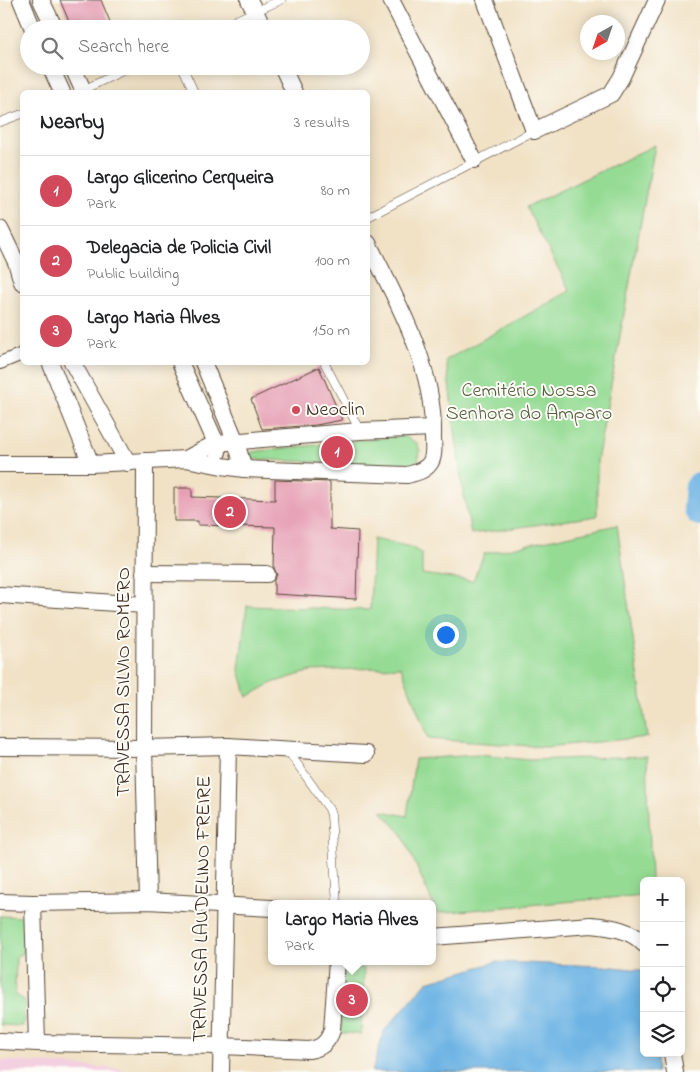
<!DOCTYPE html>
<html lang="en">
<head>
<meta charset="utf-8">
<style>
  body { margin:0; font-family:"Indie Flower",sans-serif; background:#f6f6f6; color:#202124 }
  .controls { position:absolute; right:15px; bottom:15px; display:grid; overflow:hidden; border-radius:8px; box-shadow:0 2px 12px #0003 }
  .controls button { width:45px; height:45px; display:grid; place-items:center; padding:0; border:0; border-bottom:1px solid #e0e0e0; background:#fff; color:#202124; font:25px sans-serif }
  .compass { position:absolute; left:580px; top:15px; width:45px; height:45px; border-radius:50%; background:#fff; box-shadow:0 2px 12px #0003; rotate:220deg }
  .you { position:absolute; left:445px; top:634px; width:18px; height:18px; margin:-12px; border:4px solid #fff; border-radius:50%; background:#1a73e8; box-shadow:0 0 0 8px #1a73e833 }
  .badge { display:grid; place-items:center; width:32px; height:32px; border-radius:50%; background:#d1495b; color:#fff; font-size:16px; font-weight:700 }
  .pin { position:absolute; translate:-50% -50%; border:2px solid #fff; box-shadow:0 1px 5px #0006 }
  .popup { position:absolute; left:268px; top:900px; width:168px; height:65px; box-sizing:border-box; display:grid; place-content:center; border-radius:8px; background:#fff; filter:drop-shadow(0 1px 4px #0005); font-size:16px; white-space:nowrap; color:#757577 }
  .popup b { font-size:19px; color:#202124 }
  .popup::after { content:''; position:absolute; left:50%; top:100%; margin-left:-10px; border:10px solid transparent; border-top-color:#fff }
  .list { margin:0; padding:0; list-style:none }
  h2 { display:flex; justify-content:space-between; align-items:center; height:65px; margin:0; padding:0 20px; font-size:21px }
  h2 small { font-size:16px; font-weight:400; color:#757577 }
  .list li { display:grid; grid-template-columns:32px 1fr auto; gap:15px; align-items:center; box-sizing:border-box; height:70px; padding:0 20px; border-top:1px solid #e0e0e0 }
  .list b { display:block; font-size:19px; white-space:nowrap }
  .list p { margin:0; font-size:16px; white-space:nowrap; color:#757577 }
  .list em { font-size:16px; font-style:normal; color:#757577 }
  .icon { flex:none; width:28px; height:28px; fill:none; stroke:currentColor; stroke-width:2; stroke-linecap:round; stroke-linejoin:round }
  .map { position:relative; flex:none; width:700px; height:1072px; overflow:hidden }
  .search { position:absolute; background:#fff; box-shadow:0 2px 12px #0003; left:20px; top:20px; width:350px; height:55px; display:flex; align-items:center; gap:12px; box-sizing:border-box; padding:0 18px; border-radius:28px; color:#757577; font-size:19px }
  .panel { position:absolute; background:#fff; box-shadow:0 2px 12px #0003; left:20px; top:90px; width:350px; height:275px; border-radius:8px }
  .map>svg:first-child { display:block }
  .built { fill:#f3cfe0 }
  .green { fill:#95db94; stroke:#688259 }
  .water { fill:#6db4e4; stroke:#546f81 }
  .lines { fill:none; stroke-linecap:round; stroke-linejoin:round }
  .river { stroke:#6db4e4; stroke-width:30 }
  .building { fill:#e69fb4 }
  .service-casing { stroke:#564637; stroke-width:9 }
  .pedestrian-casing { stroke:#564637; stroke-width:14 }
  .minor-casing { stroke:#564637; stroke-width:18 }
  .service { stroke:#fff; stroke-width:8 }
  .pedestrian { stroke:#fff; stroke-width:12 }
  .minor { stroke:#fff; stroke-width:16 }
  .poi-dot { fill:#d1495b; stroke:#fdfcf7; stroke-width:2 }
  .labels { text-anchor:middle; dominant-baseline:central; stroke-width:4; stroke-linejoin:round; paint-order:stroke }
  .park-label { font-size:20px; fill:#565f41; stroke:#fdfcf7 }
  .poi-label { font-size:20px; fill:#3b2a1e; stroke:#fdfcf7; text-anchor:start }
  .street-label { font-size:20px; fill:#3b2a1e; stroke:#fdfcf7 }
</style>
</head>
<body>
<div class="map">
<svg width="700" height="1072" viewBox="0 0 700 1072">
  <rect width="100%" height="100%" fill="#fdfcf7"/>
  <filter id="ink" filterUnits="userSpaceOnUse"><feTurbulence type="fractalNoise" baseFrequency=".02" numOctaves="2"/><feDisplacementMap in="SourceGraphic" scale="10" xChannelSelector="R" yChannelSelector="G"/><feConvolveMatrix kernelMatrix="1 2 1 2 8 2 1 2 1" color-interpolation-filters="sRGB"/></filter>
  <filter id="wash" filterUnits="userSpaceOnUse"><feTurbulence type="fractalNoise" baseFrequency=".0096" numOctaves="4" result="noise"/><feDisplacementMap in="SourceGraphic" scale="20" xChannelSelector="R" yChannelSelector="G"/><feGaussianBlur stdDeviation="1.12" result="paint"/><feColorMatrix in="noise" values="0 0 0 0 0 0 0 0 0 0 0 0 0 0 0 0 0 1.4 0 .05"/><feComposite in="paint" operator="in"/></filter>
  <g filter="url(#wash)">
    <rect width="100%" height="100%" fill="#f1e2c6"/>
    <path class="built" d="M0 1060 122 1069V1072H0Z"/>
    <g class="green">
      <path d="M655 145 597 461V516L471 534 461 478 446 360 570 291 526 207Z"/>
      <path d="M404 436 417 443 420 451 418 461 409 467 252 459 248 457 249 453 259 451Z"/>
      <path d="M617 525 647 737 545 747 428 739 401 667 311 671 272 683 247 697 239 670 247 606 370 610 373 539 411 547 422 554V574L473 581 484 554Z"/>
      <path d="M479 755 529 760 647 756 651 881H644V895L437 913 402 834 381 811 407 816 415 759Z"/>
      <path d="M0 916 25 917 24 952 16 957 15 994 25 1001 23 1026 0 1025Z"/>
      <path d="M343 967 364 968 361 1034 341 1033Z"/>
    </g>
    <path class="water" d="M496 962 604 966 641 970 644 976V1053H656L657 1072H372L384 1031 427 982Z"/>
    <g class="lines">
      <path class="river" d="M700 487 698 508 700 511"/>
    </g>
    <g id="blocks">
      <g class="building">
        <path d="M60 0H101L113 29H72Z"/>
        <path d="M319 367 342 420 316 425 262 429 251 399Z"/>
        <path d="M275 480 330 482V529L358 531 356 599 274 594V580L277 575 274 568 275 527 198 525V521H174V488H192V497L275 500Z"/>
      </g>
    </g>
  </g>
  <g filter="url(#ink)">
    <use href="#blocks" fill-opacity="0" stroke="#564637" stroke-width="1"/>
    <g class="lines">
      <defs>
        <g id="service">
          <path d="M216 29 281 0"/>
          <path d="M182 66 194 92"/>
          <path d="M83 90 133 66"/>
          <path d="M0 122 22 114"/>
          <path d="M368 217 534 131"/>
          <path d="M324 362 360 431"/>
          <path d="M288 751 329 809 331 815 337 904"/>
        </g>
        <path id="pedestrian" d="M0 363 22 354"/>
        <g id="minor">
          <path d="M21 0 33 29"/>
          <path d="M41 0 55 29"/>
          <path d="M249 0 264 29"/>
          <path d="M391 0 474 160"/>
          <path d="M485 0 534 131 611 94 621 78 657 0"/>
          <path d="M50 66 62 92"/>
          <path d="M72 66 84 92"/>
          <path d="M282 66 294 92"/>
          <path d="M0 229 16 262 22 282"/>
          <path d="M50 362 91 464"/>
          <path d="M72 362 128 463"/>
          <path d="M180 362 216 443 218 452"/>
          <path d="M203 362 236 442 244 469"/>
          <path d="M186 459 216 443 360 431 433 428"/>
          <path d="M145 461 144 748 148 901"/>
          <path d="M0 464H91L186 459 222 466 244 469 407 475C415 473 425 471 430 463 435 456 433 445 433 437 435 367 398 303 368 243"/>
          <path d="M144 573 267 574"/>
          <path d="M0 595 144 605"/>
          <path d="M0 747 144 748 228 746 366 754"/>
          <path d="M0 902 33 903 37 1043 0 1041"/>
          <path d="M33 903 148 901 272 908"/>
          <path d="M432 937 591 925C610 927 630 929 644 944"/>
          <path d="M37 1043 221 1046 309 1050C322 1048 328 1042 332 1030L337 961"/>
          <path d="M672 1053 675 1072"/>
          <path d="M221 1072 228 746"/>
        </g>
      </defs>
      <use href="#service" class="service-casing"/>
      <use href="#pedestrian" class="pedestrian-casing"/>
      <use href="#minor" class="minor-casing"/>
      <use href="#service" class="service"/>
      <use href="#pedestrian" class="pedestrian"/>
      <use href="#minor" class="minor"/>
    </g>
  </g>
  <circle class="poi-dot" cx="296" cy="410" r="5"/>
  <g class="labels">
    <g class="park-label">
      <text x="529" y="391">Cemitério Nossa<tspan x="529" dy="23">Senhora do Amparo</tspan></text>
    </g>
    <g class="poi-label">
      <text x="306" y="410">Neoclin</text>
    </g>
    <g class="street-label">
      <text transform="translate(124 682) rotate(-90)">TRAVESSA SILVIO ROMERO</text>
      <text transform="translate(203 909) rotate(-89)">TRAVESSA LAUDELINO FREIRE</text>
    </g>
  </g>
</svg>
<div class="controls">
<button>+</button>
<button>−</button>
<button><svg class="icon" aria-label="locate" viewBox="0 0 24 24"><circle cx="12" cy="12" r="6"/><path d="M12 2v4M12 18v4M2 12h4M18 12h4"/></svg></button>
<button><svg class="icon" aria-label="layers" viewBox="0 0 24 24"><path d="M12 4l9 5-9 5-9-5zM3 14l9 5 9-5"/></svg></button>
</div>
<svg class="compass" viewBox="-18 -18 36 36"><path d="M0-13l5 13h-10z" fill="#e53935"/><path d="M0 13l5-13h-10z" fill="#757577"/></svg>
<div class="you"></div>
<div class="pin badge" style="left:337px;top:452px">1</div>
<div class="pin badge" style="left:230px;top:512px">2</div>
<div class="pin badge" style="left:352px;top:1000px">3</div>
<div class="popup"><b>Largo Maria Alves</b>Park</div>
<div class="search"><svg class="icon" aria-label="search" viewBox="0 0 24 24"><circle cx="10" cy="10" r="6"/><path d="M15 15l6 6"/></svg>Search here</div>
<section class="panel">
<h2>Nearby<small>3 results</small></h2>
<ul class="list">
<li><span class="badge">1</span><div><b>Largo Glicerino Cerqueira</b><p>Park</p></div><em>80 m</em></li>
<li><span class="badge">2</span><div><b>Delegacia de Policia Civil</b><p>Public building</p></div><em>100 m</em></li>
<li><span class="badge">3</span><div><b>Largo Maria Alves</b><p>Park</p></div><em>150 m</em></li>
</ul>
</section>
</div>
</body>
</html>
